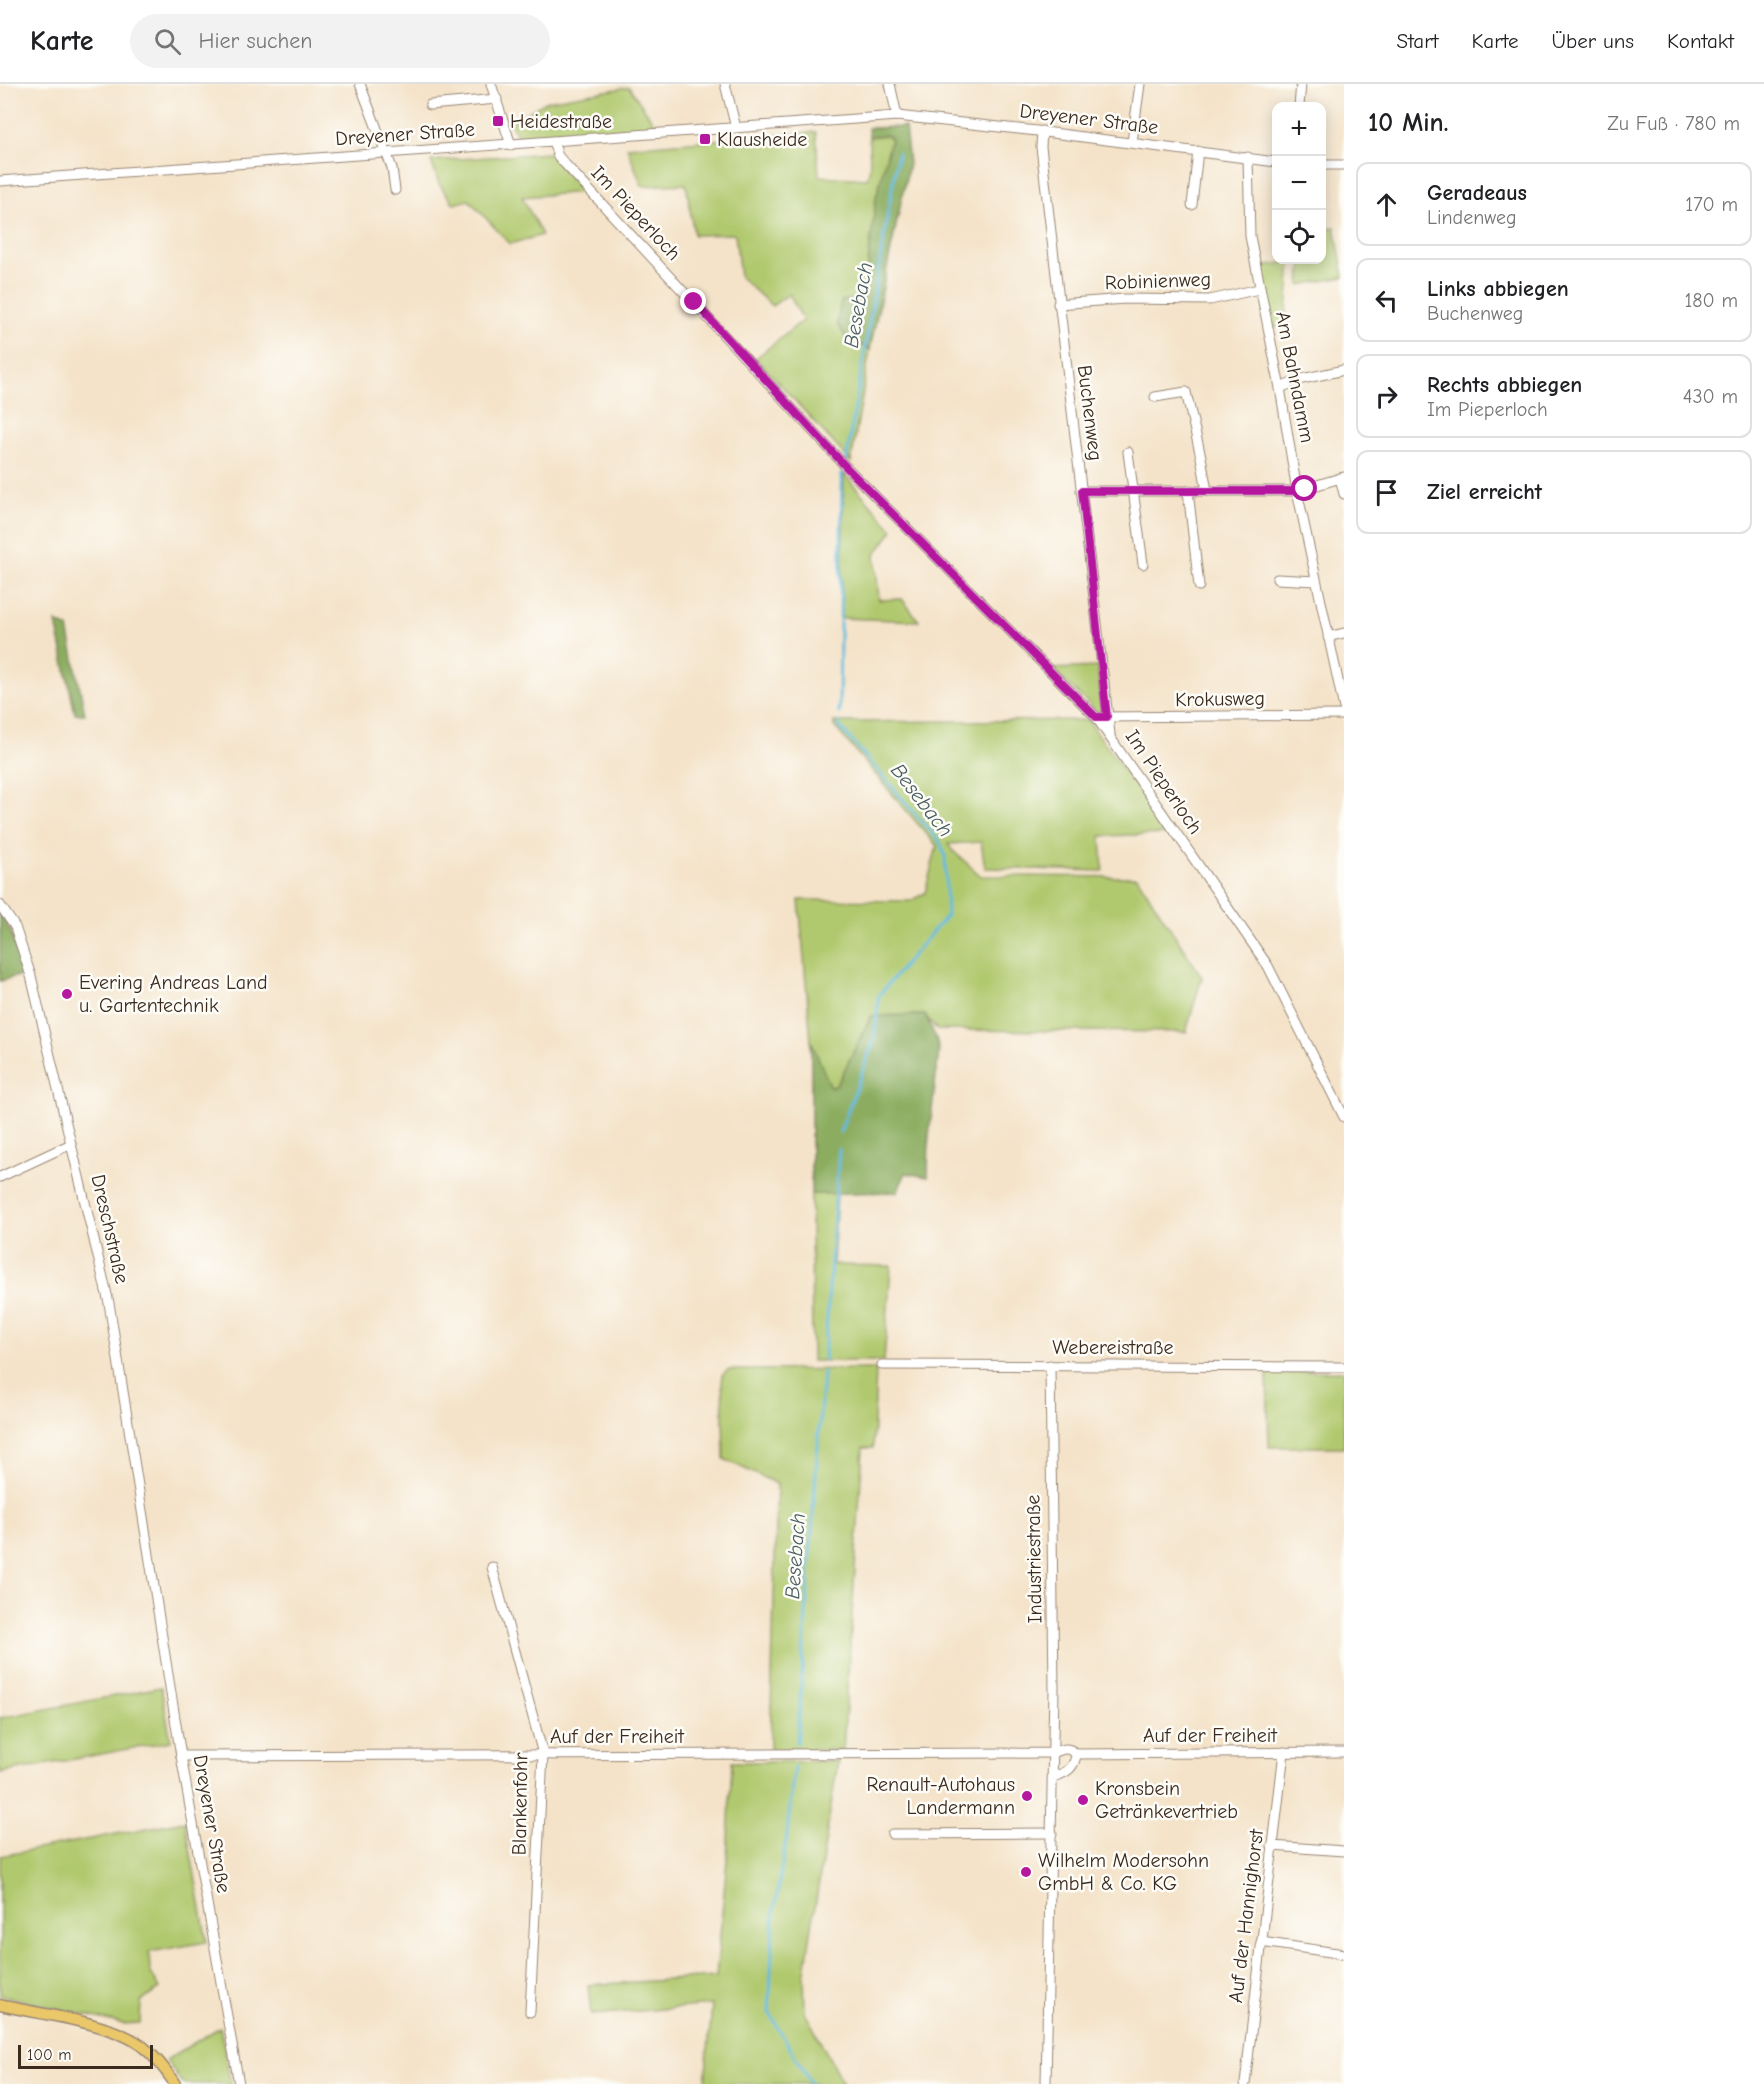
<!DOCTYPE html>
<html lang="de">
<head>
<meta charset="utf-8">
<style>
  body { margin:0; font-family:"Comic Neue",sans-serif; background:#f2f2f2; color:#202124 }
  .controls { position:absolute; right:18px; top:18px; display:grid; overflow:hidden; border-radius:12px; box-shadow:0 3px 15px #0003 }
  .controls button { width:54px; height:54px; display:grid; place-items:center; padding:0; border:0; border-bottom:2px solid #e0e0e0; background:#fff; color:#202124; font:30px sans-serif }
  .scale { position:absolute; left:18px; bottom:15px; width:135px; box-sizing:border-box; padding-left:6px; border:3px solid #3b2a1e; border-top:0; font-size:16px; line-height:21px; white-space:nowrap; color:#3b2a1e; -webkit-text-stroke:4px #fdfcf7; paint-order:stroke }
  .stop { position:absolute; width:18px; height:18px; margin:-14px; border:4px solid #b5179e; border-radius:50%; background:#fff }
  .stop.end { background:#b5179e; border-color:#fff; box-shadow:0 2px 6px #0008 }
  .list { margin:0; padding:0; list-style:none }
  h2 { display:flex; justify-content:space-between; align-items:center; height:78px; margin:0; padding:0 24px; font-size:26px }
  h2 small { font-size:20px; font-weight:400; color:#757577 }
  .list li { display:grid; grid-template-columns:39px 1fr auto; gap:18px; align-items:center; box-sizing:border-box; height:84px; margin:0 12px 12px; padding:0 12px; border:2px solid #e0e0e0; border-radius:12px }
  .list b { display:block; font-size:22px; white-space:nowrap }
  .list p { margin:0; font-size:20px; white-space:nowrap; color:#757577 }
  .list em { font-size:20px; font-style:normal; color:#757577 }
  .icon { flex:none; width:33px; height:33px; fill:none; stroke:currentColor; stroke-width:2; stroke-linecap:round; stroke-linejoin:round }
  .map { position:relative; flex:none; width:1344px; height:2000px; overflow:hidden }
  header { display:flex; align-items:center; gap:36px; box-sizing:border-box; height:84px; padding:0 30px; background:#fff; border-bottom:2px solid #e0e0e0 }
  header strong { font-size:28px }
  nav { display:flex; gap:33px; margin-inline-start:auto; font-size:21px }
  .search { width:420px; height:54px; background:#f2f2f2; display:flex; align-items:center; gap:15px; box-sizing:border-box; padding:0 21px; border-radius:33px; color:#757577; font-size:22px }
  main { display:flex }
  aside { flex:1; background:#fff }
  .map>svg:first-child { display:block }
  .green { fill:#b1c96e; stroke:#767a46; stroke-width:1.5 }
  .forest { fill:#8cad61; stroke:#646c40; stroke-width:1.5 }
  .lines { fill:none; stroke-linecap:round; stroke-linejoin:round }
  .stream { stroke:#62bbdf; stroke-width:3 }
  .minor-casing { stroke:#988674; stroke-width:11 }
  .major-casing { stroke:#988674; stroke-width:13 }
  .minor { stroke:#fff; stroke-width:9 }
  .major { stroke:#eac769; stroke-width:10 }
  .route { stroke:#b5179e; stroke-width:8 }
  .poi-dot { fill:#b5179e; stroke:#fdfcf7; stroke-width:2 }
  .labels { text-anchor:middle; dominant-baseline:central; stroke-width:5; stroke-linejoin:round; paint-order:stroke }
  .street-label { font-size:20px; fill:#3b2a1e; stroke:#fdfcf7 }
  .poi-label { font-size:20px; fill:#3b2a1e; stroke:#fdfcf7; text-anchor:start }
  .water-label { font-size:21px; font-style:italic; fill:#495d62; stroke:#fdfcf7 }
</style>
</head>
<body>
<header>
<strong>Karte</strong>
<div class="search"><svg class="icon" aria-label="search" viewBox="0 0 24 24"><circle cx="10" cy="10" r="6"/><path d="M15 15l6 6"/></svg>Hier suchen</div>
<nav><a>Start</a><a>Karte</a><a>Über uns</a><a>Kontakt</a></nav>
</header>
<main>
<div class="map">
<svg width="1344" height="2000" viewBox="0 0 1344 2000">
  <rect width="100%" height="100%" fill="#fdfcf7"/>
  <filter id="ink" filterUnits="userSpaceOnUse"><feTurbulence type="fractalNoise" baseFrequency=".0167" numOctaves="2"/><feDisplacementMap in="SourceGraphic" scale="12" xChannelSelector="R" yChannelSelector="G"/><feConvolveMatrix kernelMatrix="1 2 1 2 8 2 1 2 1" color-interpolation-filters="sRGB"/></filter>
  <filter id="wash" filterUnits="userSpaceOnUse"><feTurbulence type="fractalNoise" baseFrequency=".008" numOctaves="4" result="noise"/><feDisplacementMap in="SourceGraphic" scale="24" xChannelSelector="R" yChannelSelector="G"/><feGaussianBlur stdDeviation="1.35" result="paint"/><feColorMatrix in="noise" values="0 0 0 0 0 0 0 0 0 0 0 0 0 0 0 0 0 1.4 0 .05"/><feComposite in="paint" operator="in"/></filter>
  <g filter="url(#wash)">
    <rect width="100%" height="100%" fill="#f4e3c9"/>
    <g class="green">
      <path d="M629 3 657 43 523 55 517 51 510 39 547 17Z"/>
      <path d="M816 48 819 92 867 95 870 84 869 53 886 51 891 55 876 114 864 213 847 255 870 265 851 378 756 274 803 236 789 210 772 222 740 193 735 150 694 151 686 100 642 102 627 63Z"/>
      <path d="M549 69 583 108 522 113 542 151 510 160 469 116 454 120 439 100 431 77Z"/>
      <path d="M1335 143 1344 193 1300 201 1302 176H1322V146Z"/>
      <path d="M1291 177 1286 240 1272 244 1259 184Z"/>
      <path d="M844 390 893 446 875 471 879 516 902 515 919 537 841 534Z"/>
      <path d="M1098 583 1102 626 1098 629 1052 585Z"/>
      <path d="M1088 636 1170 750 1101 752 1103 787 985 784 981 758 948 760 952 766 981 792 1137 793 1202 893 1186 948 937 946 925 931 871 932 837 1001 830 1004 811 957 799 816 911 817 925 809 937 762 834 642V638Z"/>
      <path d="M837 1109 833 1181 891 1182 884 1277H812L811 1110Z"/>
      <path d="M876 1285 873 1364H863L843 1666 770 1665 777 1400 724 1375 722 1291 728 1286Z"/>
      <path d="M1344 1287V1363H1269L1267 1288Z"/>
      <path d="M161 1603 171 1657 0 1689V1634Z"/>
      <path d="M838 1677 804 1893 805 1928 843 2000H705L712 1921 591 1931 588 1901 716 1893 727 1776 732 1678Z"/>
      <path d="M185 1737 207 1858 149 1868 150 1887 160 1905 141 1917 140 1939 123 1940 0 1911V1772Z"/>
      <path d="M220 1943 231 2000H182L166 1976Z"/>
    </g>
    <g class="forest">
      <path d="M905 43 909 80 870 265 847 255 837 240 841 217 864 213 876 114 891 55 886 51 869 53 868 44Z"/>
      <path d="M56 538 68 544 85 630H75Z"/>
      <path d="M0 830 11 848 22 891 0 897Z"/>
      <path d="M925 931 936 954 939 967 929 1051 928 1093 906 1089 897 1108 811 1110V957L831 1004 837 1001 871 932Z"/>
    </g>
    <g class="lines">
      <g class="stream">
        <path d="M846 378 898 69"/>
        <path d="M839 629 842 388"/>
        <path d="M839 638V642L940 758 945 772 947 831 879 911 874 956 840 1048"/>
        <path d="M824 1276 839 1065"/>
        <path d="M797 1659 823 1288"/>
        <path d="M794 1683 787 1751 774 1829 769 1928 811 2000"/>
      </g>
    </g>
  </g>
  <g filter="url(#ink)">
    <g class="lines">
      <defs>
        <g id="minor">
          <path d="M360 0 392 84 395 106"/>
          <path d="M491 0 511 61"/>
          <path d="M725 0 736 44"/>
          <path d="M890 0 897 32"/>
          <path d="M430 21 497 15"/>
          <path d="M1299 22 1301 0"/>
          <path d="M1042 47 1041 63 1110 650"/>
          <path d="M553 57 558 72 565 80 848 385 1096 633 1268 882 1344 1033"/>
          <path d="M1132 58 1140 0"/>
          <path d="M1248 73 1250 152 1280 304 1297 407 1344 624"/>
          <path d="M1322 81H1344"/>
          <path d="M0 97 897 32 1037 47 1276 78"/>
          <path d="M1192 121 1198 67"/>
          <path d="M1058 220 1125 215 1210 216 1259 205"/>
          <path d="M1280 304 1302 295 1344 286"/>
          <path d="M1155 313 1186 308 1201 373 1207 407"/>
          <path d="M1128 368 1143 480"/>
          <path d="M1340 394 1344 410"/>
          <path d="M1081 407H1297L1344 393"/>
          <path d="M1188 407 1199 502"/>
          <path d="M1277 495 1316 497"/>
          <path d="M1328 553 1344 549"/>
          <path d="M1103 633 1344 631"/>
          <path d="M0 821 15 843 31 892 109 1219 181 1672 239 2000"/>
          <path d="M0 1093 71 1060"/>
          <path d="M882 1281 1344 1283"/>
          <path d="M492 1483 543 1670 530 1928"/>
          <path d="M1076 1670 1344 1668"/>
          <path d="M181 1672 1053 1669C1062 1665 1069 1662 1076 1670"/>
          <path d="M1053 1693C1066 1689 1075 1684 1076 1670"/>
          <path d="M892 1750 1052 1749"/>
          <path d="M1272 1762 1344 1767"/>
          <path d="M1261 1858 1344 1870"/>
          <path d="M1046 2000 1054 1606 1050 1281"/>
          <path d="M1245 2000 1284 1668"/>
        </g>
        <path id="major" d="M0 1921C39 1930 111 1938 142 1962 155 1972 166 1986 175 2000"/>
      </defs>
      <use href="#minor" class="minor-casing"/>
      <use href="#major" class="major-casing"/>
      <use href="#minor" class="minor"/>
      <use href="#major" class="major"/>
    </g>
  </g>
  <g class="lines" filter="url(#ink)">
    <path class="route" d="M694 218 848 385 1096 633H1107L1082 407H1297L1305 405"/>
  </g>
  <g class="poi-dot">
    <rect x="492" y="31" width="12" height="12" rx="3"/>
    <rect x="699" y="49" width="12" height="12" rx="3"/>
    <circle cx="67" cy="910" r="6"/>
    <circle cx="1027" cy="1712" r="6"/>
    <circle cx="1083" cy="1716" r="6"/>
    <circle cx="1026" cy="1788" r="6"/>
  </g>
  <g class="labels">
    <g class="street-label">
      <text transform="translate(1089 35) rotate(7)">Dreyener Straße</text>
      <text transform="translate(405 50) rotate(-4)">Dreyener Straße</text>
      <text transform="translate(636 129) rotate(47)">Im Pieperloch</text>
      <text transform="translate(1158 197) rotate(-2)">Robinienweg</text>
      <text transform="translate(1295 293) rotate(79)">Am Bahndamm</text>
      <text transform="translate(1090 329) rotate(83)">Buchenweg</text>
      <text transform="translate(1220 615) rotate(-1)">Krokusweg</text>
      <text transform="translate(1164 698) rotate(56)">Im Pieperloch</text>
      <text transform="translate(110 1145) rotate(77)">Dreschstraße</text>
      <text x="1113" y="1263">Webereistraße</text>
      <text transform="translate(1034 1475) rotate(-91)">Industriestraße</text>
      <text x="1210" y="1651">Auf der Freiheit</text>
      <text x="617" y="1652">Auf der Freiheit</text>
      <text transform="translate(520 1720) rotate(-89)">Blankenfohr</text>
      <text transform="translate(212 1740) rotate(80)">Dreyener Straße</text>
      <text transform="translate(1246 1832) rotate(-83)">Auf der Hannighorst</text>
    </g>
    <g class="poi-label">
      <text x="510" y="37">Heidestraße</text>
      <text x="717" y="55">Klausheide</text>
      <text x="79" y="898">Evering Andreas Land<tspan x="79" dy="23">u. Gartentechnik</tspan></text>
      <text x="1015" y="1700" text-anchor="end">Renault-Autohaus<tspan x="1015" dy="23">Landermann</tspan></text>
      <text x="1095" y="1704">Kronsbein<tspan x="1095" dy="23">Getränkevertrieb</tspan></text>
      <text x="1038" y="1776">Wilhelm Modersohn<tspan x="1038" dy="23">GmbH &amp; Co. KG</tspan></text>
    </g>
    <g class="water-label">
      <text transform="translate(858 221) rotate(-80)">Besebach</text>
      <text transform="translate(922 716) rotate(52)">Besebach</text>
      <text transform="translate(795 1472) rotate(-86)">Besebach</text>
    </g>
  </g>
</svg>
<div class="controls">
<button>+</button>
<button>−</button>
<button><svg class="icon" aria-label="locate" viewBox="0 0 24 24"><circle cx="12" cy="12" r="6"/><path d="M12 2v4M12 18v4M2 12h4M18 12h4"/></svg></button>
</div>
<div class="scale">100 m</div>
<div class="stop" style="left:1305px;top:405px"></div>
<div class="stop end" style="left:694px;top:218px"></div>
</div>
<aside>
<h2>10 Min.<small>Zu Fuß · 780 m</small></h2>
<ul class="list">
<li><svg class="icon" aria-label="ahead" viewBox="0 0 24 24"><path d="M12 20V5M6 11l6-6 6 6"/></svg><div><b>Geradeaus</b><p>Lindenweg</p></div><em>170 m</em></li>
<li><svg class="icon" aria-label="left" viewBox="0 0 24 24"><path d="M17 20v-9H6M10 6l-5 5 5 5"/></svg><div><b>Links abbiegen</b><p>Buchenweg</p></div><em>180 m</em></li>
<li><svg class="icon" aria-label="right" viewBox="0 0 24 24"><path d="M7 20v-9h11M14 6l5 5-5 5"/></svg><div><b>Rechts abbiegen</b><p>Im Pieperloch</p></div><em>430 m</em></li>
<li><svg class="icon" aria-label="arrive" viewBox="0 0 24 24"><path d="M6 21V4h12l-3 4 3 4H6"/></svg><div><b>Ziel erreicht</b></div></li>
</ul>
</aside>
</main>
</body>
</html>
